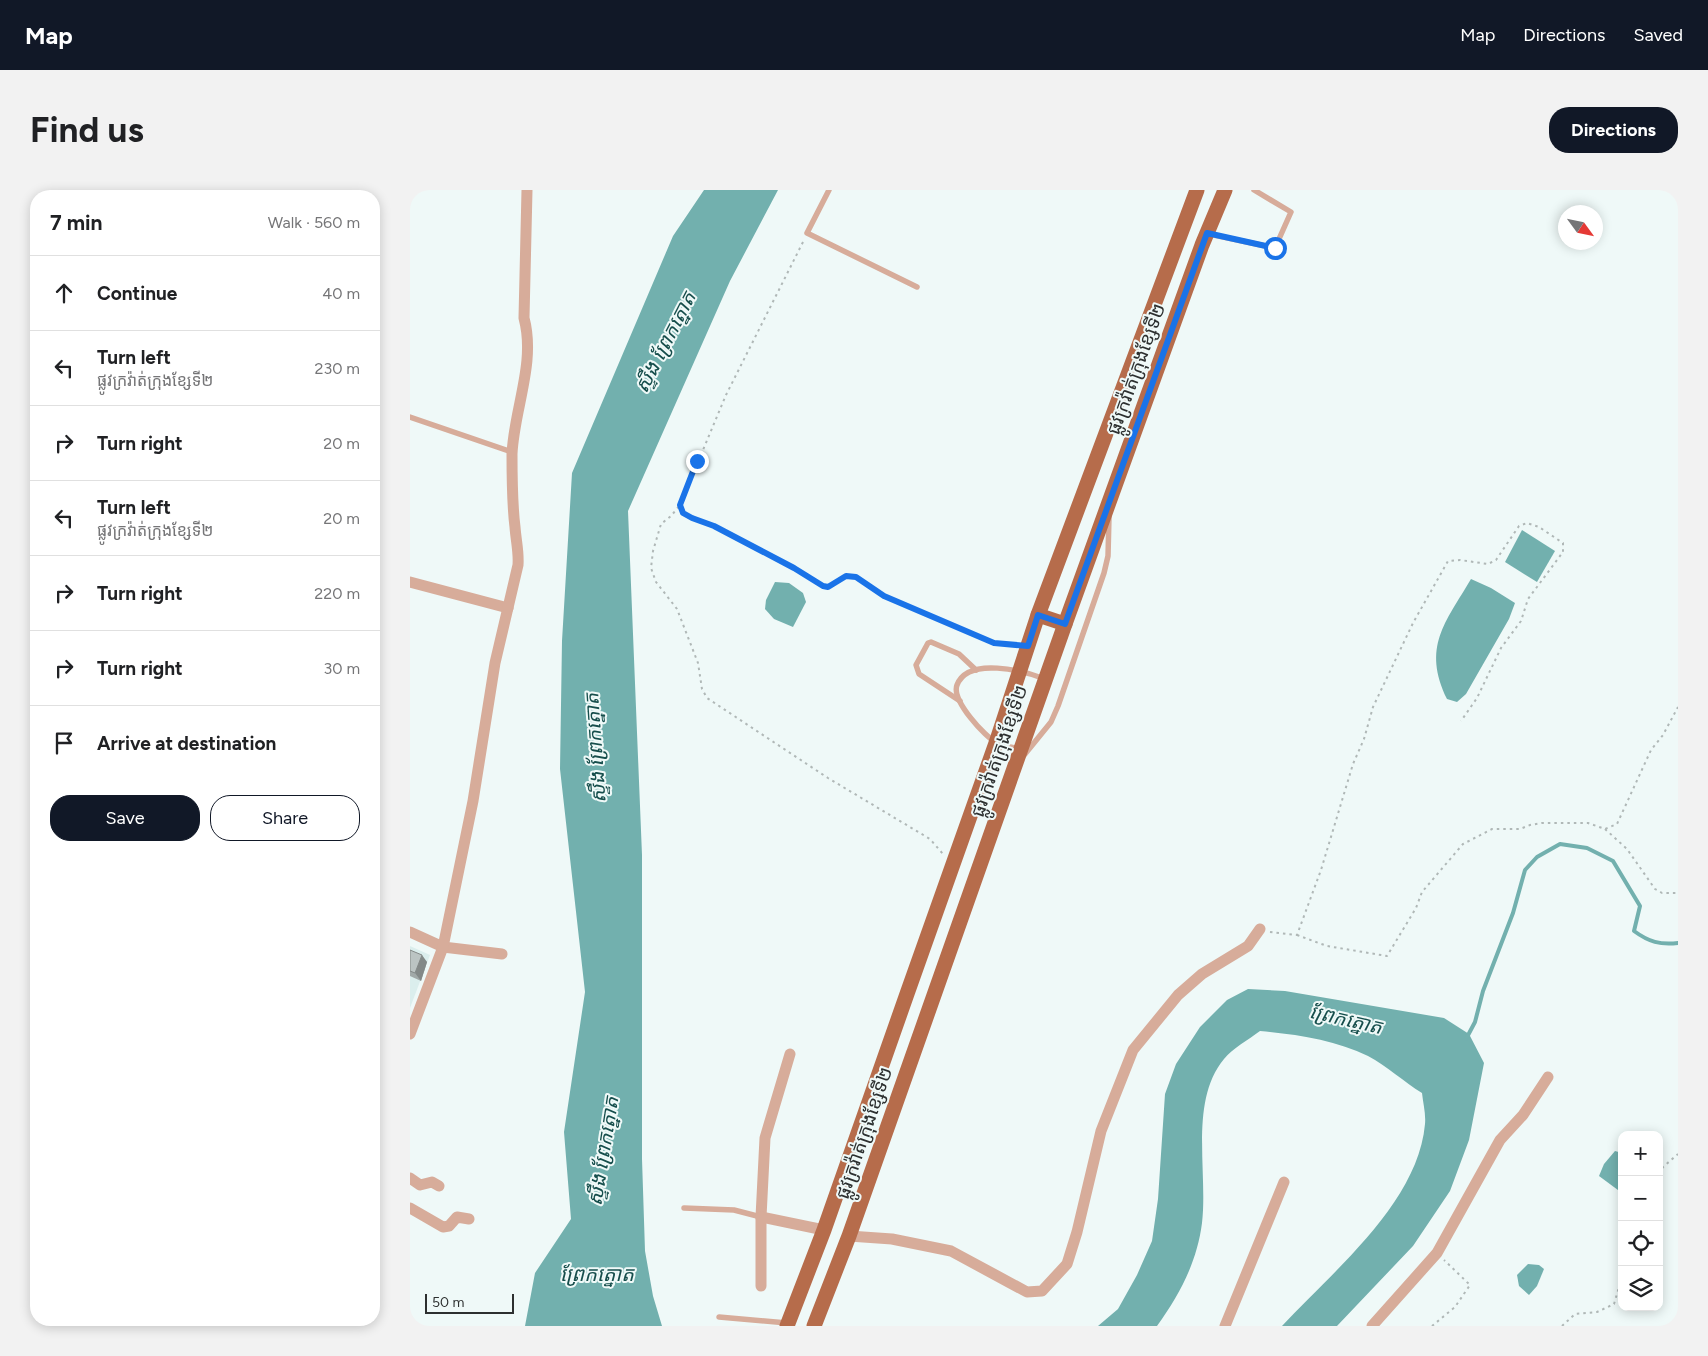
<!DOCTYPE html>
<html lang="en">
<head>
<meta charset="utf-8">
<style>
  body { margin:0; font-family:Figtree,"Noto Sans Khmer",sans-serif; background:#f2f2f2; color:#202124 }
  .controls { position:absolute; right:15px; bottom:15px; display:grid; overflow:hidden; border-radius:10px; box-shadow:0 2px 12px #0003 }
  .controls button { width:45px; height:45px; display:grid; place-items:center; padding:0; border:0; border-bottom:1px solid #e0e0e0; background:#fff; color:#202124; font:25px sans-serif }
  .compass { position:absolute; left:1148px; top:15px; width:45px; height:45px; border-radius:50%; background:#fff; box-shadow:0 2px 12px #0003; rotate:123deg }
  .scale { position:absolute; left:15px; bottom:12px; width:89px; box-sizing:border-box; padding-left:5px; border:2px solid #2d3030; border-top:0; font-size:14px; line-height:18px; white-space:nowrap; color:#2d3030; -webkit-text-stroke:4px #eff9f8; paint-order:stroke }
  .stop { position:absolute; width:15px; height:15px; margin:-11px; border:4px solid #1a73e8; border-radius:50%; background:#fff }
  .stop.end { background:#1a73e8; border-color:#fff; box-shadow:0 1px 5px #0008 }
  .list { margin:0; padding:0; list-style:none }
  h2 { display:flex; justify-content:space-between; align-items:center; height:65px; margin:0; padding:0 20px; font-size:21px }
  h2 small { font-size:16px; font-weight:400; color:#757577 }
  .list li { display:grid; grid-template-columns:32px 1fr auto; gap:15px; align-items:center; box-sizing:border-box; height:75px; padding:0 20px; border-top:1px solid #e0e0e0 }
  .list b { display:block; font-size:19px; white-space:nowrap }
  .list p { margin:0; font-size:16px; white-space:nowrap; color:#757577 }
  .list em { font-size:16px; font-style:normal; color:#757577 }
  .actions { display:flex; gap:10px; padding:15px 20px }
  .actions a { flex:1; padding:11px 0; border:1px solid #111827; border-radius:20px; text-align:center; font-size:18px; color:#111827 }
  .actions .main { background:#111827; color:#fff }
  .icon { flex:none; width:28px; height:28px; fill:none; stroke:currentColor; stroke-width:2; stroke-linecap:round; stroke-linejoin:round }
  .map { position:relative; flex:none; width:1268px; height:1136px; overflow:hidden; border-radius:20px }
  header { display:flex; align-items:center; gap:30px; box-sizing:border-box; height:70px; padding:0 25px; background:#111827; color:#fff }
  header strong { font-size:24px }
  nav { display:flex; gap:28px; margin-inline-start:auto; font-size:18px }
  .intro { display:flex; align-items:center; justify-content:space-between; box-sizing:border-box; height:120px; padding:0 30px }
  h1 { margin:0; font-size:35px }
  .button { padding:12px 22px; border-radius:20px; background:#111827; color:#fff; font-size:18px; font-weight:700 }
  main { display:flex; gap:30px; padding:0 30px }
  aside { flex:1; background:#fff; border-radius:20px; box-shadow:0 2px 12px #0003 }
  .map>svg:first-child { display:block }
  .built { fill:#dbeeed }
  .water { fill:#72b0ae }
  .lines { fill:none; stroke-linecap:round; stroke-linejoin:round }
  .stream { stroke:#72b0ae; stroke-width:4 }
  .path { stroke:#b0b8b7; stroke-width:2; stroke-dasharray:2.5 4; stroke-linecap:butt }
  .lane { stroke:#d7ac9a; stroke-width:5.5 }
  .street { stroke:#d7ac9a; stroke-width:11 }
  .primary { stroke:#b66c4b; stroke-width:15 }
  .wall { fill:#a1a9a8 }
  .shaded-wall { fill:#838988 }
  .building { fill:#bbc4c3; stroke:#838988 }
  .route { stroke:#1a73e8; stroke-width:6 }
  .labels { text-anchor:middle; dominant-baseline:central; stroke-width:4; stroke-linejoin:round; paint-order:stroke }
  .street-label { font-size:19px; fill:#2d3030; stroke:#eff9f8 }
  .water-label { font-size:20px; font-style:italic; fill:#164e4c; stroke:#eff9f8 }
</style>
</head>
<body>
<header>
<strong>Map</strong>
<nav><a>Map</a><a>Directions</a><a>Saved</a></nav>
</header>
<div class="intro"><h1>Find us</h1><a class="button">Directions</a></div>
<main>
<aside>
<h2>7 min<small>Walk · 560 m</small></h2>
<ul class="list">
<li><svg class="icon" aria-label="ahead" viewBox="0 0 24 24"><path d="M12 20V5M6 11l6-6 6 6"/></svg><div><b>Continue</b></div><em>40 m</em></li>
<li><svg class="icon" aria-label="left" viewBox="0 0 24 24"><path d="M17 20v-9H6M10 6l-5 5 5 5"/></svg><div><b>Turn left</b><p>ផ្លូវក្រវ៉ាត់ក្រុងខ្សែទី២</p></div><em>230 m</em></li>
<li><svg class="icon" aria-label="right" viewBox="0 0 24 24"><path d="M7 20v-9h11M14 6l5 5-5 5"/></svg><div><b>Turn right</b></div><em>20 m</em></li>
<li><svg class="icon" aria-label="left" viewBox="0 0 24 24"><path d="M17 20v-9H6M10 6l-5 5 5 5"/></svg><div><b>Turn left</b><p>ផ្លូវក្រវ៉ាត់ក្រុងខ្សែទី២</p></div><em>20 m</em></li>
<li><svg class="icon" aria-label="right" viewBox="0 0 24 24"><path d="M7 20v-9h11M14 6l5 5-5 5"/></svg><div><b>Turn right</b></div><em>220 m</em></li>
<li><svg class="icon" aria-label="right" viewBox="0 0 24 24"><path d="M7 20v-9h11M14 6l5 5-5 5"/></svg><div><b>Turn right</b></div><em>30 m</em></li>
<li><svg class="icon" aria-label="arrive" viewBox="0 0 24 24"><path d="M6 21V4h12l-3 4 3 4H6"/></svg><div><b>Arrive at destination</b></div></li>
</ul>
<div class="actions"><a class="main">Save</a><a>Share</a></div>
</aside>
<div class="map">
<svg width="1268" height="1136" viewBox="0 0 1268 1136">
  <rect width="100%" height="100%" fill="#eff9f8"/>
  <path class="built" d="M0 756 20 765 0 818Z"/>
  <g class="water">
    <path d="M294 0H368L320 91 218 321 232 665V969L235 1061 243 1106 252 1136H115L125 1083 161 1029 154 942 175 802 150 579 152 451 162 283 263 46Z"/>
    <path d="M1112 340 1145 361 1127 392 1095 372Z"/>
    <path d="M1061 389 1081 398 1105 413 1099 429 1056 504 1047 512 1037 509C1012 457 1035 433 1061 389Z"/>
    <path d="M365 392 379 393 393 403 396 412 383 437 364 429 355 419 356 410Z"/>
    <path d="M838 799 875 801 1034 828 1059 844 1074 873 1059 950 1040 1001 1003 1056 927 1136H872C923 1081 1008 1013 1015 934 1016 924 1013 913 1012 903 994 892 977 876 958 866 926 850 885 844 850 841 838 850 823 858 814 869 779 911 798 983 792 1033 787 1072 770 1104 747 1136H688L708 1119 727 1085 742 1051 748 1009 755 904 766 874 790 837 817 810Z"/>
    <path d="M1205 961 1212 963V1003L1189 986 1194 974Z"/>
    <path d="M1118 1074 1129 1075 1134 1079 1127 1096 1119 1105 1109 1096 1107 1085Z"/>
  </g>
  <g class="lines">
    <path class="stream" d="M1056 849 1065 832 1073 801 1103 723 1115 680 1127 667 1150 654 1177 658 1203 671 1230 716 1224 741C1239 752 1250 755 1268 753"/>
    <g class="path">
      <path d="M393 52 316 205 270 315 261 326 251 334 243 361 241 378 246 392 267 419 288 473 292 499 297 508 418 588 520 649 533 664"/>
      <path d="M270 316C276 331 292 330 305 336 342 353 379 374 413 396L418 397 436 386 447 387 475 406 584 453 605 455"/>
      <path d="M1195 639 1217 659 1245 699 1252 703H1268"/>
      <path d="M860 742 887 745 911 680 943 574 954 549 963 517 1003 433 1038 371 1050 370 1078 374 1086 370 1109 336 1117 333 1129 337 1153 353V362L1118 409 1111 431 1091 458 1067 508 1051 531"/>
      <path d="M887 745 917 756 977 766 1006 718 1012 702 1053 654 1082 639H1110L1120 635 1132 633H1178L1195 639 1207 634 1241 560 1253 545 1268 517"/>
      <path d="M1249 984 1253 977 1268 964"/>
      <path d="M1022 1136 1045 1117 1060 1095 1034 1070"/>
      <path d="M1152 1136 1165 1124 1187 1122 1204 1114 1212 1087"/>
    </g>
    <g class="lane">
      <path d="M419 0 397 43 507 97"/>
      <path d="M799 44 865 58 881 22 844 0"/>
      <path d="M0 227 102 262"/>
      <path d="M550 511 509 484 506 475 518 453 521 452 549 464 566 480"/>
      <path d="M609 559C602 557 594 556 587 553 575 547 541 510 547 495 558 466 614 481 635 489"/>
      <path d="M615 564 641 532 648 516 694 383 698 366 699 327"/>
      <path d="M274 1018 324 1020 351 1027"/>
      <path d="M309 1127 377 1133"/>
    </g>
    <g class="street">
      <path d="M0 392 98 418"/>
      <path d="M0 742 33 757 92 764"/>
      <path d="M0 844 33 757 63 611 85 473 108 375C109 362 106 351 105 337 102 313 102 289 102 264 104 219 126 173 114 128L117 0"/>
      <path d="M380 864 355 948 351 1027 414 1040"/>
      <path d="M0 988 10 995 22 992 29 996"/>
      <path d="M0 1018 33 1037 39 1036 47 1027 59 1029"/>
      <path d="M351 1027V1096"/>
      <path d="M439 1046 482 1049 541 1061 617 1102 632 1101 657 1074 667 1042 691 941 723 860 768 805 792 784 838 756 850 739"/>
      <path d="M815 1136 874 992"/>
      <path d="M962 1136 1027 1063 1090 950 1113 925 1138 887"/>
    </g>
    <g class="primary">
      <path d="M628 425 655 434"/>
      <path d="M377 1136 414 1040 498 801 586 553 628 425 787 0"/>
      <path d="M404 1136 439 1046 655 434 792 55 815 0"/>
    </g>
  </g>
  <path class="wall" d="M0 760 17 772 11 791 0 786Z"/>
  <path class="shaded-wall" d="M12 765 17 772 11 791 5 783Z"/>
  <path class="building" d="M0 760 12 765 5 783 0 781Z"/>
  <g class="lines">
    <path class="route" d="M287 271 270 315 273 323 282 328 304 336 384 378 413 396 418 397 436 386 446 387 474 406 584 453 618 456 628 425 655 434 797 43 865 58"/>
  </g>
  <g class="labels">
    <g class="street-label">
      <text transform="translate(726 179) rotate(-70)">ផ្លូវក្រវ៉ាត់ក្រុងខ្សែទី២</text>
      <text transform="translate(589 561) rotate(-71)">ផ្លូវក្រវ៉ាត់ក្រុងខ្សែទី២</text>
      <text transform="translate(454 943) rotate(-71)">ផ្លូវក្រវ៉ាត់ក្រុងខ្សែទី២</text>
    </g>
    <g class="water-label">
      <text transform="translate(255 152) rotate(-63)">ស្ទឹង ព្រែកត្នោត</text>
      <text transform="translate(185 558) rotate(-94)">ស្ទឹង ព្រែកត្នោត</text>
      <text transform="translate(936 829) rotate(13)">ព្រែកត្នោត</text>
      <text transform="translate(193 961) rotate(-81)">ស្ទឹង ព្រែកត្នោត</text>
      <text x="187" y="1084">ព្រែកត្នោត</text>
    </g>
  </g>
</svg>
<div class="controls">
<button>+</button>
<button>−</button>
<button><svg class="icon" aria-label="locate" viewBox="0 0 24 24"><circle cx="12" cy="12" r="6"/><path d="M12 2v4M12 18v4M2 12h4M18 12h4"/></svg></button>
<button><svg class="icon" aria-label="layers" viewBox="0 0 24 24"><path d="M12 4l9 5-9 5-9-5zM3 14l9 5 9-5"/></svg></button>
</div>
<svg class="compass" viewBox="-18 -18 36 36"><path d="M0-13l5 13h-10z" fill="#e53935"/><path d="M0 13l5-13h-10z" fill="#757577"/></svg>
<div class="scale">50 m</div>
<div class="stop" style="left:865px;top:58px"></div>
<div class="stop end" style="left:287px;top:271px"></div>
</div>
</main>
</body>
</html>
